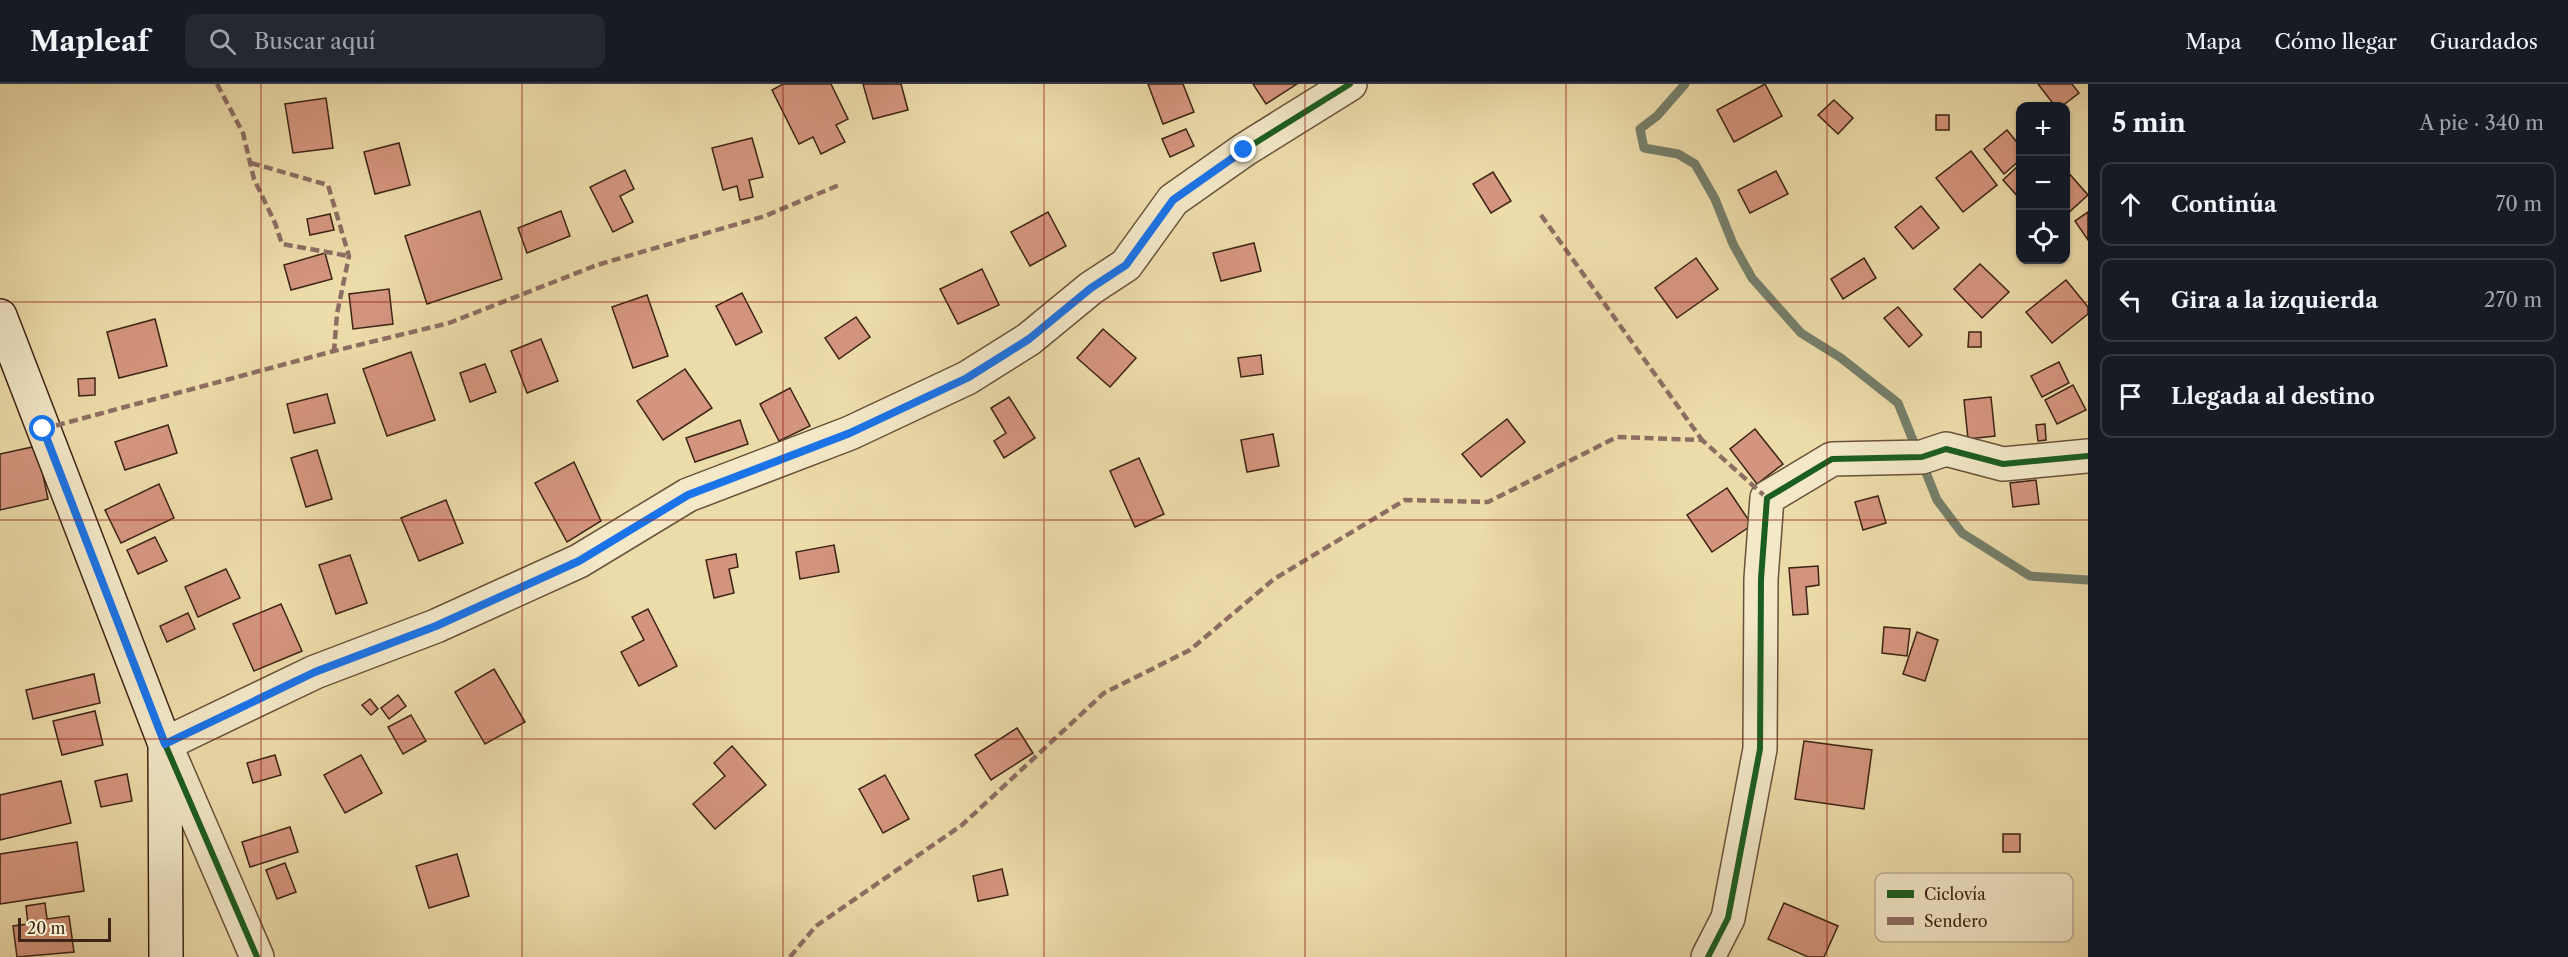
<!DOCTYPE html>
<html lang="es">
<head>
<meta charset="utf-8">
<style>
  body { margin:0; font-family:"Libre Caslon Text",serif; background:#242831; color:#f1f3f6 }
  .controls { position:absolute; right:18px; top:18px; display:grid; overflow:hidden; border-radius:12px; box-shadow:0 2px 4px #0004 }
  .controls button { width:54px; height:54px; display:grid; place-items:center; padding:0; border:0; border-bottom:2px solid #363941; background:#171b24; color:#f1f3f6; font:30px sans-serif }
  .scale { position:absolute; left:18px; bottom:15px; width:93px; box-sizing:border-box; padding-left:6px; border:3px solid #3d2415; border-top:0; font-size:16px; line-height:21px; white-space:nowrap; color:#3d2415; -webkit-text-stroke:4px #f3e8c8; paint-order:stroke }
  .stop { position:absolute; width:18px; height:18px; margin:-14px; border:4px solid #1a73e8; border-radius:50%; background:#fff }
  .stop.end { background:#1a73e8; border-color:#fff; box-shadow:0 2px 6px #0008 }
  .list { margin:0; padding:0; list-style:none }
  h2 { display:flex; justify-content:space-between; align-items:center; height:78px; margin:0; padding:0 24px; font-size:26px }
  h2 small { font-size:20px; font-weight:400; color:#9ea1a6 }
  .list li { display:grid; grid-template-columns:39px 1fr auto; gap:18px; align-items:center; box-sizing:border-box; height:84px; margin:0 12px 12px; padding:0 12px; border:2px solid #363941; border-radius:12px }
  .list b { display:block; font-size:22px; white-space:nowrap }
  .list em { font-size:20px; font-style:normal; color:#9ea1a6 }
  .icon { flex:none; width:33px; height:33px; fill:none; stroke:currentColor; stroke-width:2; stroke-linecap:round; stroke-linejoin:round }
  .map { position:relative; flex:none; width:2088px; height:873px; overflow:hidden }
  header { display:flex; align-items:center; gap:36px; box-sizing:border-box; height:84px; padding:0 30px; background:#171b24; border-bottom:2px solid #363941 }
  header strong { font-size:28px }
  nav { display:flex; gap:33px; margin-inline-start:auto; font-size:21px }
  .search { width:420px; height:54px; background:#242831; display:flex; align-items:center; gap:15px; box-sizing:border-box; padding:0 21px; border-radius:12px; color:#9ea1a6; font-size:22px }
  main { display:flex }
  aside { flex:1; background:#171b24 }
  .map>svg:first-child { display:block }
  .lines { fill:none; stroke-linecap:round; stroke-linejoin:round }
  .stream { stroke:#757f6b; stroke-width:9 }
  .building { fill:#d4957e; stroke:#3d2415; stroke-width:1.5 }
  .street-casing { stroke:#69523a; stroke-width:36 }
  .secondary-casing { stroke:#3d2415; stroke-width:36 }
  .street { stroke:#f3e8c8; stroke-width:33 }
  .secondary { stroke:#f3e8c8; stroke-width:33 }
  .quiet { stroke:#8d6e63; stroke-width:4.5; stroke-dasharray:9 4.5; stroke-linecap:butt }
  .cycleway-casing { stroke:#f3e8c8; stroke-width:10 }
  .cycleway { stroke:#1b5e20; stroke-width:6 }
  .route { stroke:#1a73e8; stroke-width:8 }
  .grid { fill:none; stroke:#8f2418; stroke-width:1.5; stroke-opacity:0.55 }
  .key { fill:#f3e8c8; stroke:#bcad92; stroke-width:1.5 }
  .key-label { font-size:16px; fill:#3d2415 }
</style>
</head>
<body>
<header>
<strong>Mapleaf</strong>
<div class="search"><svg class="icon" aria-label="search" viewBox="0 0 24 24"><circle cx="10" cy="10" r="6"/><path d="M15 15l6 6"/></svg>Buscar aquí</div>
<nav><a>Mapa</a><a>Cómo llegar</a><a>Guardados</a></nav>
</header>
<main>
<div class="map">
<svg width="2088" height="873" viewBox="0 0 2088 873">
  <rect width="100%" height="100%" fill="#ecdcaa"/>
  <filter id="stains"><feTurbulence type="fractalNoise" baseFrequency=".00333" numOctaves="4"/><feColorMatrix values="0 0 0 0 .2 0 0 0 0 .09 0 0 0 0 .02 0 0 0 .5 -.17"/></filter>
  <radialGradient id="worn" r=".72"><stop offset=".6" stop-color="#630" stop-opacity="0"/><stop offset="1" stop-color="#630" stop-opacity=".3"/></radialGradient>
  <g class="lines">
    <path class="stream" d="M1685 0 1657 32 1640 45 1644 64 1678 70 1695 80 1715 115 1733 160 1752 194 1801 249 1841 274 1898 319 1937 416 1962 449 2030 492 2088 496"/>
  </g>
  <g class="building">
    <path d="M783 0H831L848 35 836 41 845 58 821 70 813 53 799 60 772 6Z"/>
    <path d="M863 0H901L908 26 873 35Z"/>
    <path d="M1148 0H1183L1194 28 1163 40Z"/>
    <path d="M1253 0H1297L1266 20Z"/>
    <path d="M1765 0 1782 32 1734 58 1717 26Z"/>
    <path d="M2038 0H2072L2079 9 2062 22H2055Z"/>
    <path d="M326 14 333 64 293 69 285 20Z"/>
    <path d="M1834 16 1853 34 1838 50 1818 31Z"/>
    <rect x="1936" y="31" width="13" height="15"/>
    <path d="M1186 45 1194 62 1170 73 1162 55Z"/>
    <path d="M2007 46 2020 62V76L2004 90 1984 65Z"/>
    <path d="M752 54 763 93 749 96 753 113 740 116 737 102 723 106 712 64Z"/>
    <path d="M399 59 410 101 375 110 364 68Z"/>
    <path d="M1971 67 1997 101 1963 128 1936 94Z"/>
    <path d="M2020 80V115L2003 96Z"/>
    <path d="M625 86 634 105 620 112 633 138 613 148 590 103Z"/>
    <path d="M2066 86 2088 111 2066 131Z"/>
    <path d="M1776 87 1788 110 1750 129 1738 106Z"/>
    <path d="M1493 88 1511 117 1491 129 1473 100Z"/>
    <path d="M1921 122 1939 144 1913 165 1895 143Z"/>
    <path d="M480 127 502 195 427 220 405 152Z"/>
    <path d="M561 127 570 152 527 169 518 144Z"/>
    <path d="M1048 128 1066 162 1030 182 1011 148Z"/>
    <path d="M2088 128V156L2075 137Z"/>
    <path d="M330 130 334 146 310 151 307 135Z"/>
    <path d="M1254 159 1261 187 1221 197 1213 169Z"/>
    <path d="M325 169 332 195 291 206 284 181Z"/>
    <path d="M1696 174 1718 205 1677 234 1655 204Z"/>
    <path d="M1864 174 1876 194 1843 215 1831 195Z"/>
    <path d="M1980 180 2009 208 1982 234 1954 205Z"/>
    <path d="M982 185 999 221 958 240 940 205Z"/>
    <path d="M2066 196 2088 223V230L2052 259 2026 228Z"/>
    <path d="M389 205 393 240 353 245 349 210Z"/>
    <path d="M742 209 762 248 736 261 716 222Z"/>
    <path d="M647 211 668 272 633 284 612 223Z"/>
    <path d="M1898 223 1922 251 1909 263 1884 234Z"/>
    <path d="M856 233 870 253 839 275 825 254Z"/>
    <path d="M155 235 167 282 119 294 107 248Z"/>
    <path d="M1103 245 1136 274 1110 303 1077 274Z"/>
    <path d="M1969 248H1981V263H1968Z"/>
    <path d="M541 255 558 297 527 309 511 267Z"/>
    <path d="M411 268 435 336 387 352 363 285Z"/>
    <path d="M1261 271 1263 290 1241 293 1238 274Z"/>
    <path d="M2059 278 2069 299 2042 313 2031 292Z"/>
    <path d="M485 280 496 308 470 318 460 289Z"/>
    <path d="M685 285 712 324 663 356 637 317Z"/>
    <path d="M95 294V311L79 312 78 295Z"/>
    <path d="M2073 301 2086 326 2057 340 2045 316Z"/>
    <path d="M790 304 810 342 779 357 760 320Z"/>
    <path d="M327 310 335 339 294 349 287 320Z"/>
    <path d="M1009 313 1035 354 1004 374 994 357 1006 349 991 324Z"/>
    <path d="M1991 313 1995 352 1968 355 1964 316Z"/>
    <path d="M1507 335 1525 358 1481 393 1462 370Z"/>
    <path d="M740 336 748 360 695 378 686 354Z"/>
    <path d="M2045 340 2046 356 2038 357 2036 341Z"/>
    <path d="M168 341 177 369 125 386 115 358Z"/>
    <path d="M1755 345 1783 380 1757 400 1730 365Z"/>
    <path d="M1273 350 1279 382 1247 388 1241 356Z"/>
    <path d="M37 362 48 415 0 426V370Z"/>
    <path d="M317 366 332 415 306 423 291 374Z"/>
    <path d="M1139 374 1164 430 1135 443 1110 387Z"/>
    <path d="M574 378 601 437 567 458 535 399Z"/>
    <path d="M2036 396 2039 420 2013 423 2010 399Z"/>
    <path d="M159 400 174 434 121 459 105 426Z"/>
    <path d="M1727 404 1752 441 1712 468 1687 431Z"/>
    <path d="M1878 412 1886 439 1863 446 1855 418Z"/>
    <path d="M446 416 463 459 419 477 401 434Z"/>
    <path d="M155 453 167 477 138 490 127 466Z"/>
    <path d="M834 461 839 488 800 495 796 468Z"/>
    <path d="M736 470 738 483 729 485 734 509 714 514 706 476Z"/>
    <path d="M350 471 367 519 336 530 319 481Z"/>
    <path d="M1818 482 1819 501 1806 503 1808 530 1793 531 1789 484Z"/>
    <path d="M226 485 240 514 198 533 185 503Z"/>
    <path d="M281 520 302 567 254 587 233 540Z"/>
    <path d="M648 525 677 582 639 602 621 568 644 556 632 533Z"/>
    <path d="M188 529 195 545 167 558 160 542Z"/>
    <path d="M1884 543 1910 545 1907 572 1882 569Z"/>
    <path d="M1917 548 1938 556 1925 597 1903 590Z"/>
    <path d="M494 585 525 638 485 660 455 608Z"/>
    <path d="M94 590 100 619 33 635 26 606Z"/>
    <path d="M398 611 406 622 389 635 381 624Z"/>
    <path d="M370 615 378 625 371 631 362 621Z"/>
    <path d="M95 627 103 661 62 671 53 637Z"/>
    <path d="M411 631 426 657 403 670 388 643Z"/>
    <path d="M1017 644 1033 669 991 696 975 671Z"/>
    <path d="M1804 657 1872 666 1864 725 1795 715Z"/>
    <path d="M732 662 766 701 715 745 693 720 725 692 714 679Z"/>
    <path d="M275 671 281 691 253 699 247 679Z"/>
    <path d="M361 671 382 709 345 729 324 691Z"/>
    <path d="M127 690 132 717 101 723 95 697Z"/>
    <path d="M885 691 909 735 883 749 859 705Z"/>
    <path d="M61 697 71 739 0 756V711Z"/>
    <path d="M290 743 298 768 250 783 242 758Z"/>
    <rect x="2003" y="750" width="17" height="18"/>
    <path d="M77 758 84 807 0 820V770Z"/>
    <path d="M457 770 469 812 429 824 416 782Z"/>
    <path d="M285 779 296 808 277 815 266 786Z"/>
    <path d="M1002 785 1008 811 978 817 973 792Z"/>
    <path d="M45 819 47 835 69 832 74 868 17 873 13 842 28 840 26 822Z"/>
    <path d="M1784 819 1838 842 1824 873H1808L1768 855Z"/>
  </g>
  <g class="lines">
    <defs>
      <g id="street">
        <path d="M257 873 165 660 315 588 436 542 579 477 688 411 850 349 967 294 1029 255 1091 204 1126 181 1173 116 1244 66 1350 0"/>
        <path d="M1708 873 1728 834 1760 665 1761 495 1767 414 1832 375 1922 373 1946 365 2003 380 2088 372"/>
      </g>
      <path id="secondary" d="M0 232 165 660 166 873"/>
    </defs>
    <use href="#street" class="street-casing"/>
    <use href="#secondary" class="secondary-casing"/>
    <use href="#street" class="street"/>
    <use href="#secondary" class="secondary"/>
    <g class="quiet">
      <path d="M217 0 243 49 254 95 275 139 282 160 349 172"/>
      <path d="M251 79 328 101 349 172 337 230 334 267"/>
      <path d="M1541 131 1702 356"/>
      <path d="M43 345 334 267 449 239 597 181 765 132 839 101"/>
      <path d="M790 873 816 842 962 741 1104 609 1190 566 1274 495 1405 416 1488 418 1617 353 1702 356 1767 414"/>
    </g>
    <defs>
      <g id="cycleway">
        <path d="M257 873 165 660 315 588 436 542 579 477 688 411 850 349 967 294 1029 255 1091 204 1126 181 1173 116 1244 66 1350 0"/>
        <path d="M1708 873 1728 834 1760 665 1761 495 1767 414 1832 375 1922 373 1946 365 2003 380 2088 372"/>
      </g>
    </defs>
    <use href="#cycleway" class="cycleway-casing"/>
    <use href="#cycleway" class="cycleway"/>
  </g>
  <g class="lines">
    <path class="route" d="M43 345 165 660 315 588 436 542 579 477 688 411 850 349 967 294 1029 255 1091 204 1126 181 1173 116 1244 66"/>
  </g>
  <path class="grid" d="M261 0V873M522 0V873M783 0V873M1044 0V873M1305 0V873M1566 0V873M1827 0V873M0 218H2088M0 436H2088M0 655H2088"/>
  <rect x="1875" y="789" width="198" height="69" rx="9" class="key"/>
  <rect x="1887" y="806" width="27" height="8" fill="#1b5e20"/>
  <rect x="1887" y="833" width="27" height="8" fill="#8d6e63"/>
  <g class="key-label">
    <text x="1924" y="816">Ciclovía</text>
    <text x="1924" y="843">Sendero</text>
  </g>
  <rect width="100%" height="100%" filter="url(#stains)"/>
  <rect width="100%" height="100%" fill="url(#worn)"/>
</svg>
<div class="controls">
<button>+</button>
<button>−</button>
<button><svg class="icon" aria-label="locate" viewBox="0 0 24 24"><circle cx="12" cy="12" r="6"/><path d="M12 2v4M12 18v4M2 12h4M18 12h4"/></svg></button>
</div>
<div class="scale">20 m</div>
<div class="stop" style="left:43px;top:345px"></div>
<div class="stop end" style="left:1244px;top:66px"></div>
</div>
<aside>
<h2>5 min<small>A pie · 340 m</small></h2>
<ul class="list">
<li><svg class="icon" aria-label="ahead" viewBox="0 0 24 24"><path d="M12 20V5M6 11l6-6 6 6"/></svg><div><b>Continúa</b></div><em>70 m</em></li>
<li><svg class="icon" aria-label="left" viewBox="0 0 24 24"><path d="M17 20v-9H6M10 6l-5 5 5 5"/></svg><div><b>Gira a la izquierda</b></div><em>270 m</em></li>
<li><svg class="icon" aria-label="arrive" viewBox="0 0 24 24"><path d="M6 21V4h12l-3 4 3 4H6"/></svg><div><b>Llegada al destino</b></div></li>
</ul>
</aside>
</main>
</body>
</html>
